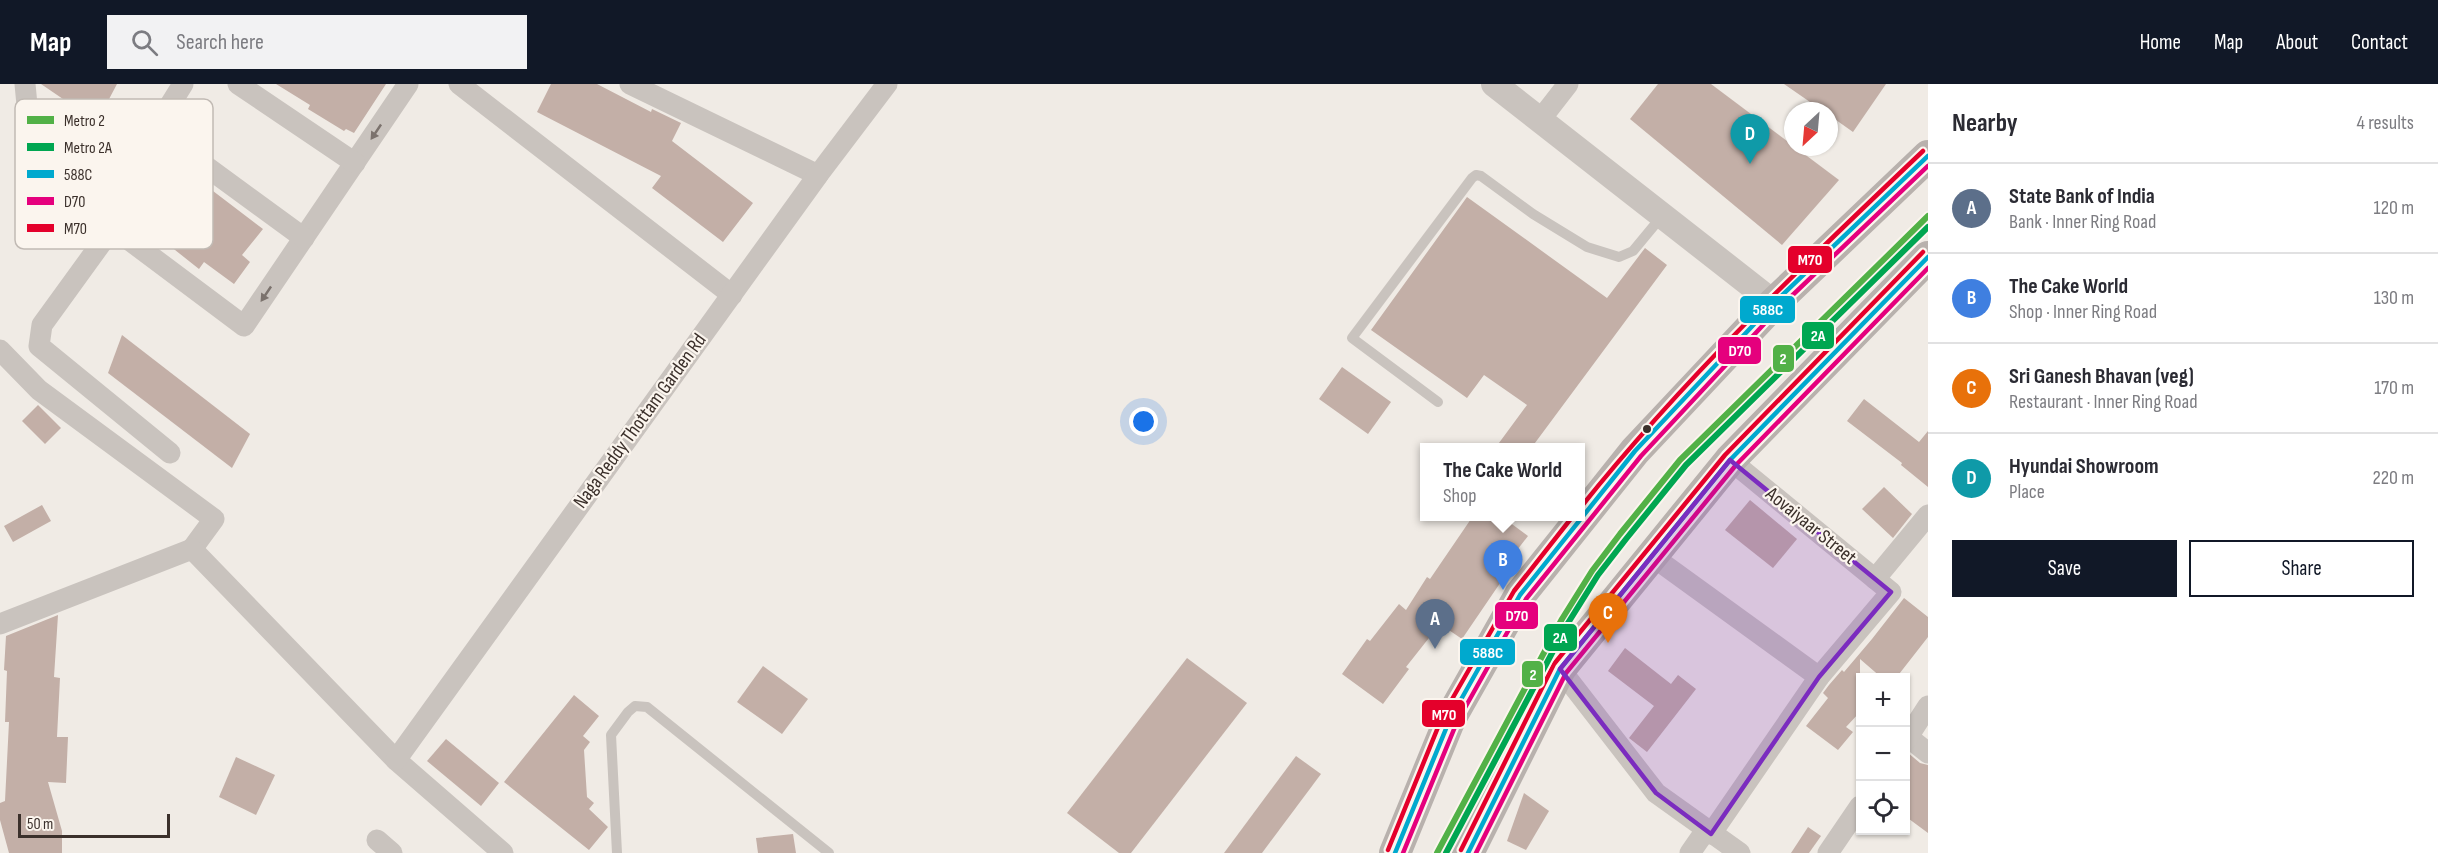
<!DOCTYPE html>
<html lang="en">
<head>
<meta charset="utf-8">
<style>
  body { margin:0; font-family:"Sofia Sans Condensed",sans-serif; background:#f2f2f3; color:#2b2b33 }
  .controls { position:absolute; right:18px; bottom:18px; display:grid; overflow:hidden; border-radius:0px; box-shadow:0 2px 4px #0004 }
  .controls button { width:54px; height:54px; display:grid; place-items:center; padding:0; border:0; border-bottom:2px solid #e1e1e2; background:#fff; color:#2b2b33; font:30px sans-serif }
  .compass { position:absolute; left:1784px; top:18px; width:54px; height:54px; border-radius:50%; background:#fff; box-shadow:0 2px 4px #0004; rotate:206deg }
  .scale { position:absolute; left:18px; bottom:15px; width:152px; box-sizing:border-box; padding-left:6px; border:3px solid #3b302b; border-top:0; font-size:16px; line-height:21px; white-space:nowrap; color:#3b302b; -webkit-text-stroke:4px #fbf5ee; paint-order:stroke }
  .you { position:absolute; left:1144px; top:338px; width:21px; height:21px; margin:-15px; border:4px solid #fff; border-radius:50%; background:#1a73e8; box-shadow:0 0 0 9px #1a73e833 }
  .badge { display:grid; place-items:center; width:39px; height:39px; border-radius:50%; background:#111827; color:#fff; font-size:20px; font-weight:700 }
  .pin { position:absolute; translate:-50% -50px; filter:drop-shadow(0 2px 3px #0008) }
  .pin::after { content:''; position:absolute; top:32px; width:21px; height:18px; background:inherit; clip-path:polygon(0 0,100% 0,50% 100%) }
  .popup { position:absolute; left:1420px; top:359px; width:165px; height:78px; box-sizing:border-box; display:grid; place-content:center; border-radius:0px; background:#fff; filter:drop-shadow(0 2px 4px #0005); font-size:20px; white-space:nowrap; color:#7c7c81 }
  .popup b { font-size:22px; color:#2b2b33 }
  .popup::after { content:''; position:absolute; left:50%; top:100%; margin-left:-12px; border:12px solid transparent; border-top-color:#fff }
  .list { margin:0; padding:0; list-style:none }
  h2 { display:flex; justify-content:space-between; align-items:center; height:78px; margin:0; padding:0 24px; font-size:26px }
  h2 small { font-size:20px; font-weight:400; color:#7c7c81 }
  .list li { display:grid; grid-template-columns:39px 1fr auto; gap:18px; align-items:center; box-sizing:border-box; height:90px; padding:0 24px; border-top:2px solid #e1e1e2 }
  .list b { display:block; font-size:22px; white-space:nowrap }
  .list p { margin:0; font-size:20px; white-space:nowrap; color:#7c7c81 }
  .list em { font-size:20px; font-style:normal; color:#7c7c81 }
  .actions { display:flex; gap:12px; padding:18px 24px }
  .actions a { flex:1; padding:14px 0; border:2px solid #111827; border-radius:0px; text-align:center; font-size:21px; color:#111827 }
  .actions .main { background:#111827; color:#fff }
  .icon { flex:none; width:33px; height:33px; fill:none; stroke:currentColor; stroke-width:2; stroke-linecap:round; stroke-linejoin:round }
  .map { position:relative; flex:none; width:1928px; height:769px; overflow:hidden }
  header { display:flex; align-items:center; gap:36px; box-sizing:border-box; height:84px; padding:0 30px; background:#111827; color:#fff }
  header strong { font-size:28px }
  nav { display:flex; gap:33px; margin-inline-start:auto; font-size:21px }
  .search { width:420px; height:54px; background:#f2f2f3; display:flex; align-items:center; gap:15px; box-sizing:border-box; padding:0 21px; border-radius:0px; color:#7c7c81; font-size:22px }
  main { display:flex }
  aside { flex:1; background:#fff }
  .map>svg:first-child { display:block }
  .building { fill:#c3afa7 }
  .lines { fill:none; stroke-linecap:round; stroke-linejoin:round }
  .service { stroke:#c9c3be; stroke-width:10 }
  .minor { stroke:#c9c3be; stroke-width:21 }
  .tertiary { stroke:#c9c3be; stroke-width:26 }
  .primary { stroke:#b8b1ad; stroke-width:32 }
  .bus-1-casing { stroke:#fbf5ee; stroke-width:9 }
  .bus-2-casing { stroke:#fbf5ee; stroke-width:9 }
  .bus-3-casing { stroke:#fbf5ee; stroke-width:9 }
  .bus-1 { stroke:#00a9ce; stroke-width:4.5 }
  .bus-2 { stroke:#e5007d; stroke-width:4.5 }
  .bus-3 { stroke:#e4002b; stroke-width:4.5 }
  .metro-1-casing { stroke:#fbf5ee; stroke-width:10 }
  .metro-2-casing { stroke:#fbf5ee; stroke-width:10 }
  .metro-1 { stroke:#52b147; stroke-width:6 }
  .metro-2 { stroke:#00a651; stroke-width:6 }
  .oneway { fill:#7b726d }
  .marked { fill:#7b2cbf; fill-opacity:0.2; stroke:#7b2cbf; stroke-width:4.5; stroke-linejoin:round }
  .bus-dot { fill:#3b302b; stroke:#fbf5ee; stroke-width:2 }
  .labels { text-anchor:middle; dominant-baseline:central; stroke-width:4.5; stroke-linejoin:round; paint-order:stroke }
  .street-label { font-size:20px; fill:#3b302b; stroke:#fbf5ee }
  .key { fill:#fbf5ee; stroke:#c1bab4; stroke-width:1.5 }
  .key-label { font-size:16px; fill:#3b302b }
  .line-badge { stroke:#fbf5ee; stroke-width:2 }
  .badge-label { font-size:16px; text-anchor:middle; font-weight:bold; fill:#fff }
</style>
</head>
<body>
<header>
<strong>Map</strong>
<div class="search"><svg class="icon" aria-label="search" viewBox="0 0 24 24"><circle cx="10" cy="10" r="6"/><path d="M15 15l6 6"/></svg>Search here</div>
<nav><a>Home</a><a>Map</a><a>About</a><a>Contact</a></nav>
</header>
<main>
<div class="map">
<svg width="1928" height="769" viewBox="0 0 1928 769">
  <rect width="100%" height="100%" fill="#f0ebe5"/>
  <g class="building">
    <path d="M41 0H117L108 17 112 30 263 145 242 171 250 178 234 200 204 178 199 185 170 162 174 157 115 111 109 118 50 72 82 28Z"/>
    <path d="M276 0H386L354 49 346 45 344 47 308 25 310 21Z"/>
    <path d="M551 0H597L651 28 652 25 681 39 672 57 753 119 723 158 652 104 661 92 537 28Z"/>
    <path d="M1658 0H1711L1839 96 1782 161 1630 35Z"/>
    <path d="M1784 0H1886L1853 48 1829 31V27H1823Z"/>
    <path d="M1467 113 1607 214 1645 164 1667 181 1532 363H1496L1527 321 1484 291 1467 314 1371 246Z"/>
    <path d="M122 251 250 350 232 384 108 289Z"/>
    <path d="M1342 283 1391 318 1368 350 1319 315Z"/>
    <path d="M1864 315 1919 358 1928 347V403L1901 381 1902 379 1847 337Z"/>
    <path d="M38 321 61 344 45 360 22 337Z"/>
    <path d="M1884 403 1912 430 1893 454 1862 425Z"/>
    <path d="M1750 416 1797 455 1773 484 1725 446Z"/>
    <path d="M42 421 51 437 13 458 4 442Z"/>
    <path d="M1473 432H1501L1528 452 1504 483 1509 486 1462 555 1440 540 1406 583 1409 585 1383 620 1342 590 1367 555 1370 557 1399 520 1406 526 1427 493 1430 495Z"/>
    <path d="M1904 514 1928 533V553L1896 594H1882L1860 575V628L1846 643 1853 648 1838 666 1806 642 1828 614 1823 609 1829 601 1842 586 1844 588 1872 555Z"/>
    <path d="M58 531 54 593 60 594 57 653H68L66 699 48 698 62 747V769H9L0 736V719L5 717 9 638H5L7 587 4 586 6 552Z"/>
    <path d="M1625 564 1671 600 1678 591 1696 605 1647 668 1629 654 1654 622 1608 587Z"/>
    <path d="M1187 574 1247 619 1131 769H1119L1067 729Z"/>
    <path d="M763 582 808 615 782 650 737 618Z"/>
    <path d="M574 611 599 632 583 652 590 658 584 666 587 713 594 719 589 725 608 743 589 766 504 698Z"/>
    <path d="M446 655 499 699 481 722 427 677Z"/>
    <path d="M1907 668 1920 679 1928 681V749L1905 732Z"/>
    <path d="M1296 672 1321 690 1262 769H1224Z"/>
    <path d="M236 673 275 691 256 731 219 713Z"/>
    <path d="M1524 709 1549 727 1526 766 1507 757Z"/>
    <path d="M1808 743 1821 752 1809 769H1791Z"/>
    <path d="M793 750 796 769H758L756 754Z"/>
  </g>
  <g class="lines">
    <g class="service">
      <path d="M1438 318 1352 254 1472 94 1476 91 1481 92 1533 130 1587 163 1619 173 1633 167 1662 132"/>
      <path d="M617 769 611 651 628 628 635 622 647 623 829 769"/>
    </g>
    <g class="minor">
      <path d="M25 0 33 84 244 242 408 0"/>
      <path d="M183 0 155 45 304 154"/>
      <path d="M238 0 355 79"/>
      <path d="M459 0 732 211"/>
      <path d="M630 0 818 91"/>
      <path d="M1540 36 1568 0"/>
      <path d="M113 143 42 241 39 262 170 369"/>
      <path d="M0 266 39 306 214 435 192 465"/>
      <path d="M1652 472 1819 593"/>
      <path d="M1875 495 1928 431"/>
      <path d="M0 540 192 465 396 676 503 769"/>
      <path d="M1560 585 1656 709 1740 769"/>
      <path d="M1908 653 1928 669"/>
      <path d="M1906 656 1928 622"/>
      <path d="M396 676 818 91 887 0"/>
      <path d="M1711 750 1819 593 1891 508 1730 376"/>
      <path d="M377 756 392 769"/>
      <path d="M1690 769 1706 746"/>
      <path d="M1828 769 1860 722"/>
    </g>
    <path class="tertiary" d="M1494 0 1774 219"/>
    <g class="primary">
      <path d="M1395 769 1450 635 1520 511 1635 367 1774 219 1928 72"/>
      <path d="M1468 769 1560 585 1730 376 1928 173"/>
    </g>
    <defs>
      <g id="bus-1">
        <path d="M1395 769 1450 635 1520 511 1635 367 1774 219 1928 72"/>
        <path d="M1468 769 1560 585 1730 376 1928 173"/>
      </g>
      <g id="bus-2">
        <path d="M1403 769 1457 638 1526 515 1641 372 1779 224 1928 82"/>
        <path d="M1476 769 1566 589 1736 381 1928 184"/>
      </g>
      <g id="bus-3">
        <path d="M1581 423C1684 294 1804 180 1923 67"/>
        <path d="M1388 766 1443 631 1514 507 1573 432"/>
        <path d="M1461 766 1554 580 1725 371 1923 168"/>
      </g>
    </defs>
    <use href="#bus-1" class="bus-1-casing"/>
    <use href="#bus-2" class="bus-2-casing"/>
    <use href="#bus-3" class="bus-3-casing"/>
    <use href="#bus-1" class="bus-1"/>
    <use href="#bus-2" class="bus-2"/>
    <use href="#bus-3" class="bus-3"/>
    <defs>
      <path id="metro-1" d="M1437 769 1562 535 1592 487 1620 450 1680 376 1928 132"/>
      <path id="metro-2" d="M1446 769 1568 539 1598 491 1626 455 1686 381 1928 143"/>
    </defs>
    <use href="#metro-1" class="metro-1-casing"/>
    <use href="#metro-2" class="metro-2-casing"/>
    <use href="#metro-1" class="metro-1"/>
    <use href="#metro-2" class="metro-2"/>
  </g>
  <defs><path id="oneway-solid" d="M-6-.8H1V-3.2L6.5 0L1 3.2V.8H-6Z" transform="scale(1.5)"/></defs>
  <g class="oneway">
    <use href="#oneway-solid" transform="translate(376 48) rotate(124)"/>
    <use href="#oneway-solid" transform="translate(266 210) rotate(124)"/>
  </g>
  <path class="marked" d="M1730 376 1891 508 1819 593 1711 750 1656 709 1560 585Z"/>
  <circle class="bus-dot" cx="1647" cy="345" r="5"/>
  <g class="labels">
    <g class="street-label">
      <text transform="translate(640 337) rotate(-54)">Naga Reddy Thottam Garden Rd</text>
      <text transform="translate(1811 442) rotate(39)">Aovaiyaar Street</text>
    </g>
  </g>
  <rect x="15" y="15" width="198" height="150" rx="9" class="key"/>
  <rect x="27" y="32" width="27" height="8" fill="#52b147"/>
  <rect x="27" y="59" width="27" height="8" fill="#00a651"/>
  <rect x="27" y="86" width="27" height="8" fill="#00a9ce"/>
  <rect x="27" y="113" width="27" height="8" fill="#e5007d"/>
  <rect x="27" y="140" width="27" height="8" fill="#e4002b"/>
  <g class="key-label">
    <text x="64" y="42">Metro 2</text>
    <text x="64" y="69">Metro 2A</text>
    <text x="64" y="96">588C</text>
    <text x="64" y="123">D70</text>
    <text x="64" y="150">M70</text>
  </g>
  <g class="line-badge">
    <rect x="1787" y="161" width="46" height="29" rx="6" fill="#e4002b"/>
    <rect x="1739" y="211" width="57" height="29" rx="6" fill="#00a9ce"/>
    <rect x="1801" y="237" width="34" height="29" rx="6" fill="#00a651"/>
    <rect x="1717" y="252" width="45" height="29" rx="6" fill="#e5007d"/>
    <rect x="1772" y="260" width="23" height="29" rx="6" fill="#52b147"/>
    <rect x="1494" y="517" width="45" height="29" rx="6" fill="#e5007d"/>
    <rect x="1543" y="539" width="35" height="29" rx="6" fill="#00a651"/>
    <rect x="1459" y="554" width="57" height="28" rx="6" fill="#00a9ce"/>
    <rect x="1521" y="576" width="23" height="28" rx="6" fill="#52b147"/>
    <rect x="1421" y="615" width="45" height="29" rx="6" fill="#e4002b"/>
  </g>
  <g class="badge-label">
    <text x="1810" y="181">M70</text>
    <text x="1768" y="231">588C</text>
    <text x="1818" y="257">2A</text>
    <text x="1740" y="272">D70</text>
    <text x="1783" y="280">2</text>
    <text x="1517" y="537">D70</text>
    <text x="1560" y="559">2A</text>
    <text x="1488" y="574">588C</text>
    <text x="1533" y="596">2</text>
    <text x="1444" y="636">M70</text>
  </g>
</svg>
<div class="controls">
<button>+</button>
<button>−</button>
<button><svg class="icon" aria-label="locate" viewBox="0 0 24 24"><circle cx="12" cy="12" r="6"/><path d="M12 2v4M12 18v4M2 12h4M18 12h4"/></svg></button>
</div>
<svg class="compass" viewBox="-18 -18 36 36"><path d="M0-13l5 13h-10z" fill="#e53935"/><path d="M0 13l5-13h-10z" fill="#7c7c81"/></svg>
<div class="scale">50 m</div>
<div class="you"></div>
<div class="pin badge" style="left:1435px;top:565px;background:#5c6f8a">A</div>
<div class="pin badge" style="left:1503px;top:506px;background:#3f7fe0">B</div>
<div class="popup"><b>The Cake World</b>Shop</div>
<div class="pin badge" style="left:1608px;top:559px;background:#e8710a">C</div>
<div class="pin badge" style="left:1750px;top:80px;background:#0f9aa8">D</div>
</div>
<aside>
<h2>Nearby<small>4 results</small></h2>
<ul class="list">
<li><span class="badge" style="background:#5c6f8a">A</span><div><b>State Bank of India</b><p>Bank · Inner Ring Road</p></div><em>120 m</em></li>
<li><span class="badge" style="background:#3f7fe0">B</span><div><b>The Cake World</b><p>Shop · Inner Ring Road</p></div><em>130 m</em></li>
<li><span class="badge" style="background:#e8710a">C</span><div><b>Sri Ganesh Bhavan (veg)</b><p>Restaurant · Inner Ring Road</p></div><em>170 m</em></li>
<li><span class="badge" style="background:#0f9aa8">D</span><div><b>Hyundai Showroom</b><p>Place</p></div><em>220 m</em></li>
</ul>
<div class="actions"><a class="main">Save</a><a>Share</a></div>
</aside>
</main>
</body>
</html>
